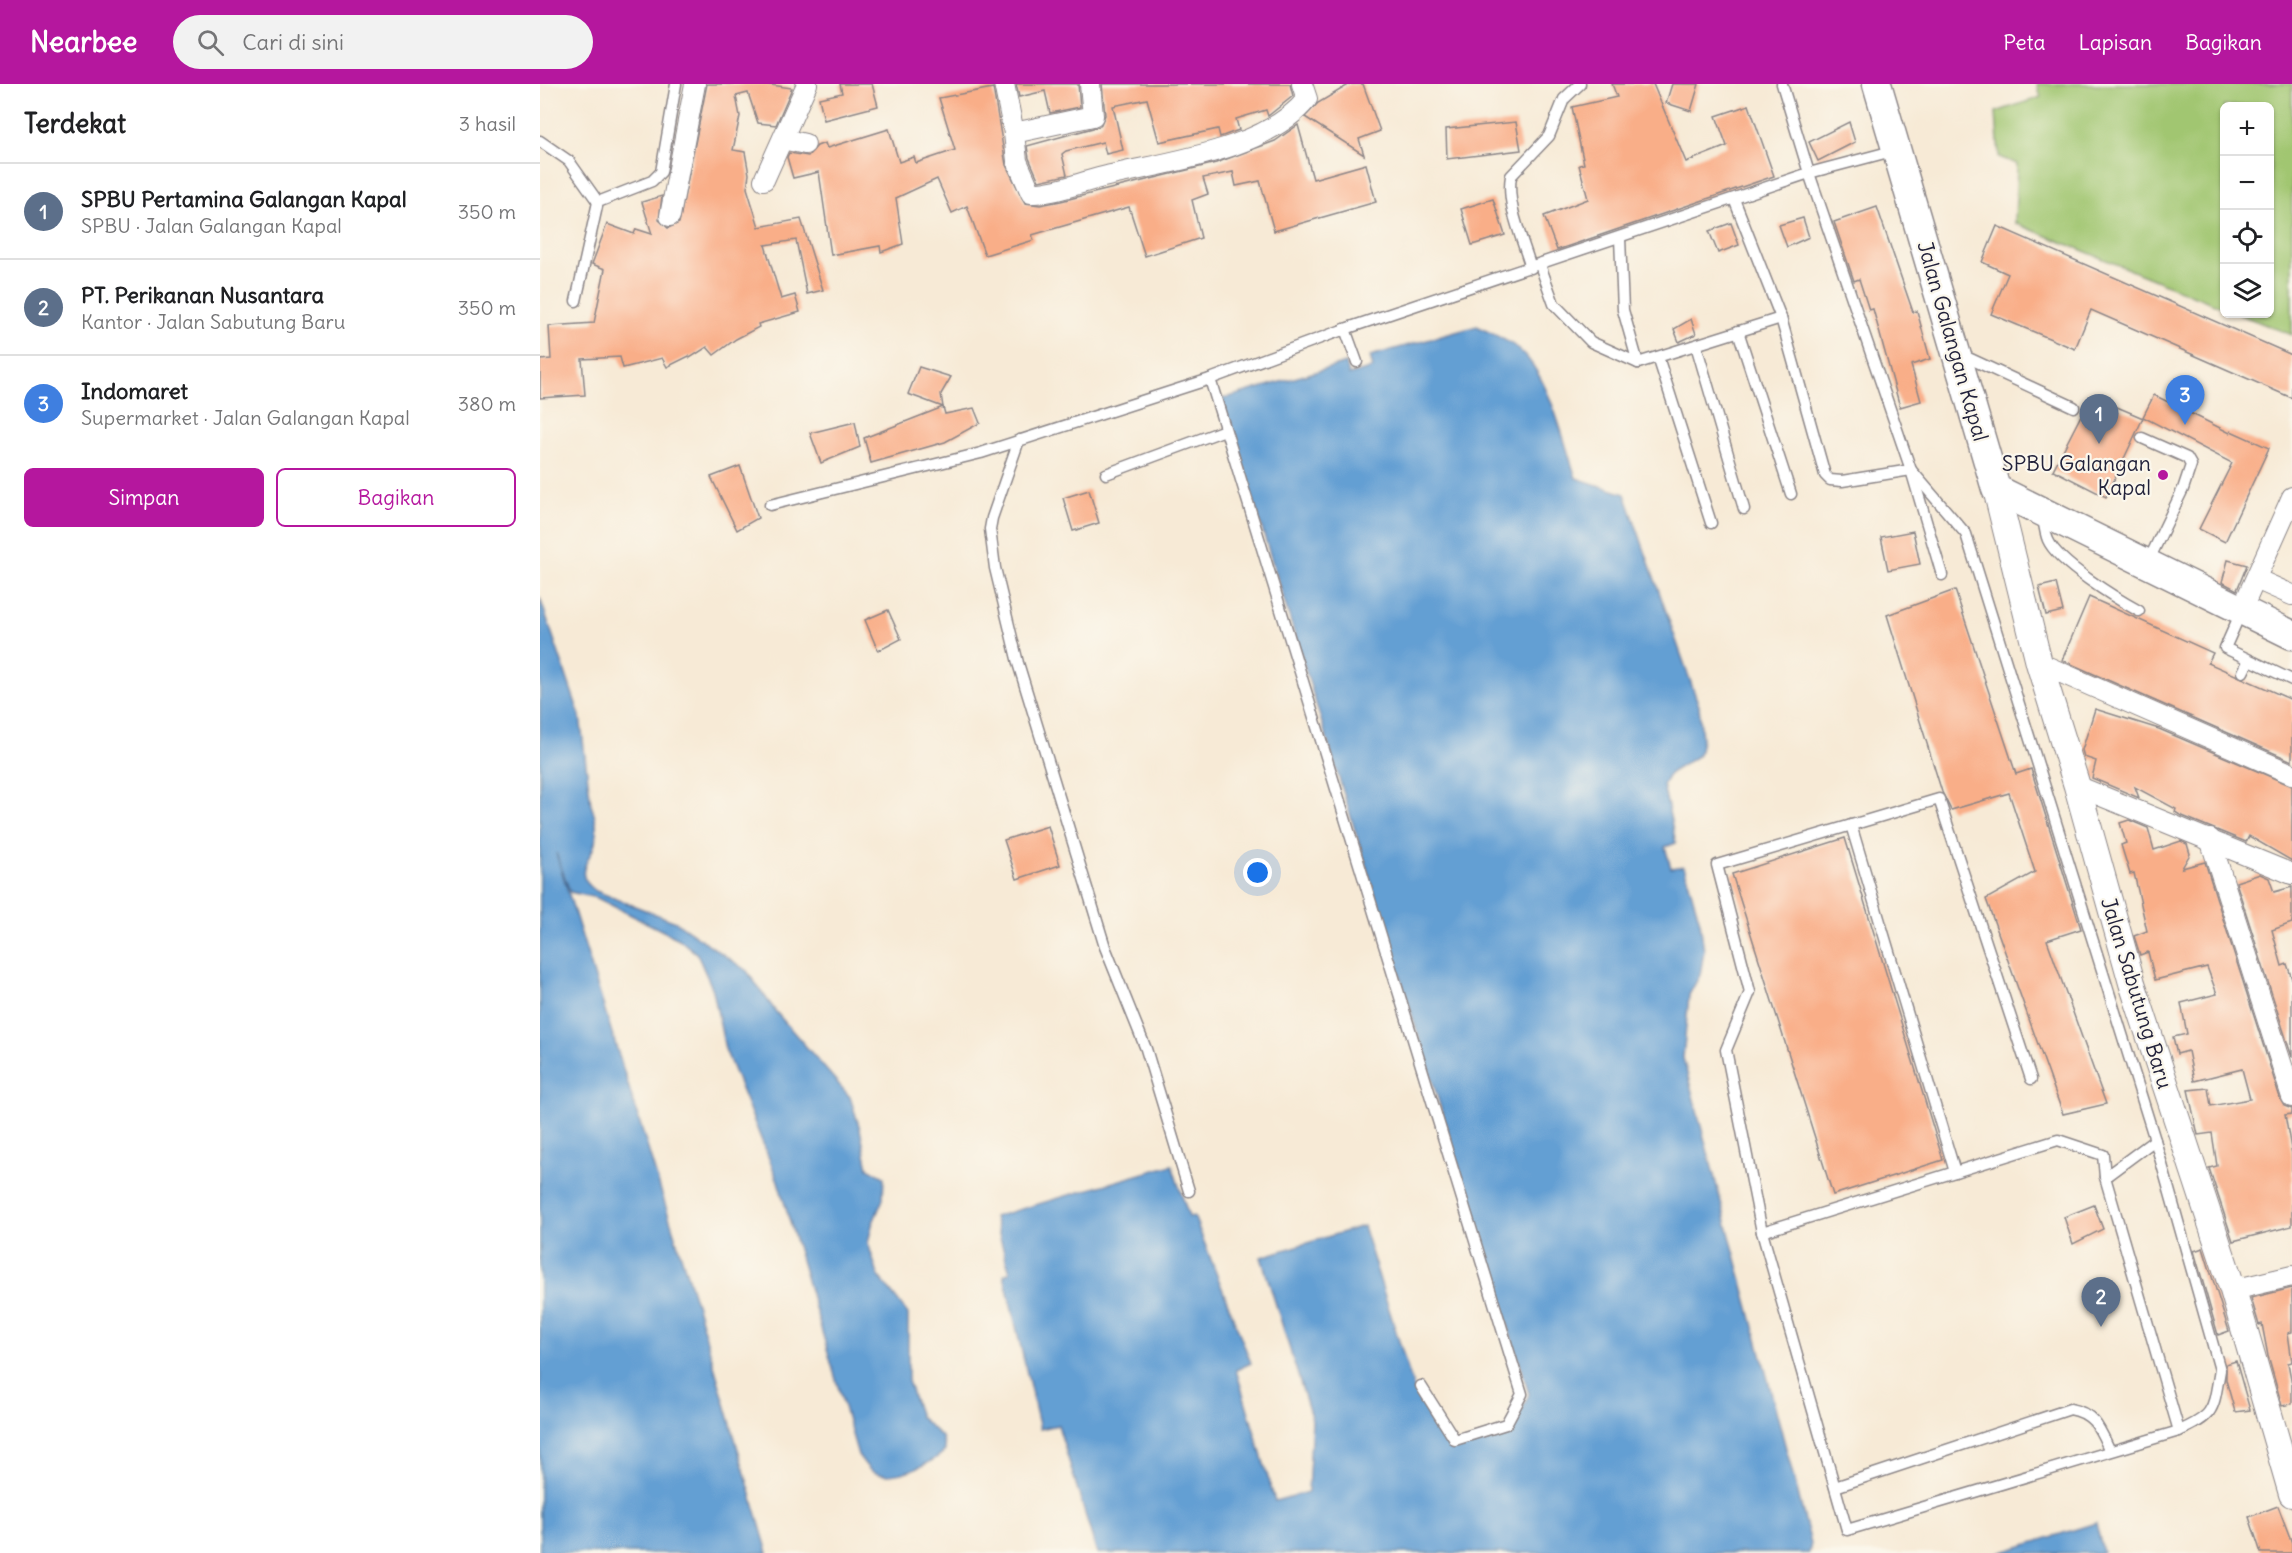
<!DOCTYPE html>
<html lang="id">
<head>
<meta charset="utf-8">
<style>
  body { margin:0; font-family:Delius,sans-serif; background:#f2f2f2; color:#202124 }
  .controls { position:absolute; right:18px; top:18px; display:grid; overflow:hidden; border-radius:9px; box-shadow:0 2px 4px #0004 }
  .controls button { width:54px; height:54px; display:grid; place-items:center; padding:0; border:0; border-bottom:2px solid #e0e0e0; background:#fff; color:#202124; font:30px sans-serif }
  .you { position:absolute; left:718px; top:789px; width:21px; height:21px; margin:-15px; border:4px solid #fff; border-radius:50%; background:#1a73e8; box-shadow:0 0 0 9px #1a73e833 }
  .badge { display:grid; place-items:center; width:39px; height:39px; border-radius:50%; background:#b5179e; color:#fff; font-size:20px; font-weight:700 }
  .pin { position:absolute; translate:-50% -50px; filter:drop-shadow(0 2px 3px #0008) }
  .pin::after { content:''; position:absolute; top:32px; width:21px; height:18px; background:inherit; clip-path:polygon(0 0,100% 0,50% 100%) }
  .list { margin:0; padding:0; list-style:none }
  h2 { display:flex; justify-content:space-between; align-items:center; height:78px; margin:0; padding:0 24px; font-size:26px }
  h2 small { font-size:20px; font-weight:400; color:#757577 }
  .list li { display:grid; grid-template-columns:39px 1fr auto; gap:18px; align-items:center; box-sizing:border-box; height:96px; padding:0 24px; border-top:2px solid #e0e0e0 }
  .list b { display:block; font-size:22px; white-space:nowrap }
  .list p { margin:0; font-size:20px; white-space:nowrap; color:#757577 }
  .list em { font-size:20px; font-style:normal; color:#757577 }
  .actions { display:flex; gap:12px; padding:18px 24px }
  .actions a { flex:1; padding:14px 0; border:2px solid #b5179e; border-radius:9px; text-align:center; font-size:21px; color:#b5179e }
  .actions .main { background:#b5179e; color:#fff }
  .icon { flex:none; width:33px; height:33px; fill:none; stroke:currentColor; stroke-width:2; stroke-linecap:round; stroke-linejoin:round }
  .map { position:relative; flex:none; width:1752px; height:1469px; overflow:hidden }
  header { display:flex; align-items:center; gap:36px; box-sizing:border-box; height:84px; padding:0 30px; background:#b5179e; color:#fff }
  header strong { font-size:28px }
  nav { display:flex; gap:33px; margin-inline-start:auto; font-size:21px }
  .search { width:420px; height:54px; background:#f2f2f2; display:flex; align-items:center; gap:15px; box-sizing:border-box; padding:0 21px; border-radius:33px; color:#757577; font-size:22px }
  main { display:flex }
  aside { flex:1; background:#fff }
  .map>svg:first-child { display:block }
  .green { fill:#a1c671; stroke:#627456; stroke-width:1.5 }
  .water { fill:#639fd3; stroke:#426087; stroke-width:1.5 }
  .building { fill:#f9ae88 }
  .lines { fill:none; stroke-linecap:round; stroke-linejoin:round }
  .service-casing { stroke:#8c8688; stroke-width:13 }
  .minor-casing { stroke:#8c8688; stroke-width:22 }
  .tertiary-casing { stroke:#8c8688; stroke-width:28 }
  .secondary-casing { stroke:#8c8688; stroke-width:31 }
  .service { stroke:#fff; stroke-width:10 }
  .minor { stroke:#fff; stroke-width:20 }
  .tertiary { stroke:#fff; stroke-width:26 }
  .secondary { stroke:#fff; stroke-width:28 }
  .poi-dot { fill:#b5179e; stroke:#fbf7ec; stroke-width:2 }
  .labels { text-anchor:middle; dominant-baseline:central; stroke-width:4.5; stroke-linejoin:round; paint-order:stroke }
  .street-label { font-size:21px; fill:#22223b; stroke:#fbf7ec }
  .poi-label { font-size:21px; fill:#22223b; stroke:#fbf7ec; text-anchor:end }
</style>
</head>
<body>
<header>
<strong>Nearbee</strong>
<div class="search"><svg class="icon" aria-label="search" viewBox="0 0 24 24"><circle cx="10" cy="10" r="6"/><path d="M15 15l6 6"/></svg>Cari di sini</div>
<nav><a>Peta</a><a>Lapisan</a><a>Bagikan</a></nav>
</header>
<main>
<aside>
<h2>Terdekat<small>3 hasil</small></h2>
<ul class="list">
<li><span class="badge" style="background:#5c6f8a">1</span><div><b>SPBU Pertamina Galangan Kapal</b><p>SPBU · Jalan Galangan Kapal</p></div><em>350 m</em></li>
<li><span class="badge" style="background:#5c6f8a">2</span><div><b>PT. Perikanan Nusantara</b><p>Kantor · Jalan Sabutung Baru</p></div><em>350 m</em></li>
<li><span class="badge" style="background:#3f7fe0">3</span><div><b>Indomaret</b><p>Supermarket · Jalan Galangan Kapal</p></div><em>380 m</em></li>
</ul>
<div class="actions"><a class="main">Simpan</a><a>Bagikan</a></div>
</aside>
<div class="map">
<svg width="1752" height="1469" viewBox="0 0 1752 1469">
  <rect width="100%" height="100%" fill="#fbf7ec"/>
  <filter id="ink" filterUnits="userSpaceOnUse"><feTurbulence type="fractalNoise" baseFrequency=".0167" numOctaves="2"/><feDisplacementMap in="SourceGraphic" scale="12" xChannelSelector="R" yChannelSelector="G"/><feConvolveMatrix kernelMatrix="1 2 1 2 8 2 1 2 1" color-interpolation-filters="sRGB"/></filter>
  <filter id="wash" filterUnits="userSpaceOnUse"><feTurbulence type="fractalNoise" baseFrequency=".008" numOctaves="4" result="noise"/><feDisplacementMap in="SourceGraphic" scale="24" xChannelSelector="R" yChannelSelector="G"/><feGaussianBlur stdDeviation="1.35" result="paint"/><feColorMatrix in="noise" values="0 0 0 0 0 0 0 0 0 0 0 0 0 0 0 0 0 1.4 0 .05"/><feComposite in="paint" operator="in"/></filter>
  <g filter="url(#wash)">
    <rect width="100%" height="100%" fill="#f7ead6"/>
    <path class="green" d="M1497 0H1752V251L1698 230H1730V22H1684V224L1475 139 1477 80 1459 73 1456 28 1501 13Z"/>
    <g class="water">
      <path d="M937 242C950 249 966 255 977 264 1009 289 1023 356 1036 394L1085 410 1159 622 1162 655 1159 671 1130 689 1123 701 1136 759 1125 763 1131 784 1144 782 1160 838 1164 867 1160 891 1149 911 1143 974 1271 1459 1269 1469H557L518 1341 500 1345 464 1191 470 1188 454 1133 632 1081 649 1133 654 1132 711 1279 696 1286 735 1417 768 1408 772 1336 721 1173 823 1142 874 1305 913 1362 973 1345 989 1310 682 315 806 279 809 291 833 284 830 272Z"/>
      <path d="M0 514 40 632 51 721C56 732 58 747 55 759 50 778 31 789 56 807L136 838 207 887 236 928 310 1013 320 1045 328 1084 344 1093 343 1115 332 1141 328 1159 338 1191 368 1230V1297L380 1333 402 1353 405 1367C391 1380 349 1400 330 1386 326 1382 322 1376 318 1371L238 1097 185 965 173 906 157 870 139 855 57 814 30 808 16 769 158 1226 228 1469H0Z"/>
      <path d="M1556 1439 1563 1469H1458H1459Z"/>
    </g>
    <g id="blocks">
      <g class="building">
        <path d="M167 0H224L252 4 236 41 218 39 208 9 196 12 200 32 193 66 205 68 209 90 207 104 219 143 261 135 283 206 267 210 256 156 225 161 241 215 255 211 260 228 218 240 219 243 196 255 174 271 167 263 150 274 149 272 127 283 122 274 83 284 80 273 42 275 45 311 0 314V276L11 275 9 242 54 239 65 185 52 180 67 140 94 150 96 145 112 150 102 118 122 112 119 136 128 144 139 139Z"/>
        <path d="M300 0H332L338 22 284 36 279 14 302 9Z"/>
        <path d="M476 0H538L540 23 510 29 505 7 479 13Z"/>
        <path d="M562 0H750L753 12 728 32 726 26 696 35 699 46 696 47 680 53 678 45 619 58 607 15 573 22 583 66 566 70 563 58 526 67 522 70 527 91 499 97 489 74 487 62 560 42 565 31Z"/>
        <path d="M810 0H823L840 47 819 55 824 71 765 33 778 19Z"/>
        <path d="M1072 0H1113L1146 78 1187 62 1176 32 1209 21 1234 92 1017 166 1004 132 1048 115 1039 81 1044 80 1032 23 1077 13Z"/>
        <path d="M1132 0H1159L1151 27 1126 19Z"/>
        <path d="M453 4 466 81 485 119 500 121 521 117 676 79 735 57 758 41 773 95 826 80 836 118 734 147 720 97 696 102 693 88 663 94 668 110 652 116 661 154 605 172 589 123 492 151 494 156 445 171 427 122 412 129 397 95 356 114 363 160 341 168 340 162 291 171 279 88 253 94 247 73 249 69 268 72 277 62 285 59 287 64 349 45 359 78 374 73 376 79 415 66 399 14Z"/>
        <path d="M976 38 981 66 907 75 906 45Z"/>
        <path d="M1309 38 1315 58 1278 77 1269 58Z"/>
        <path d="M953 115 965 151 932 161 921 125Z"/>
        <path d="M1337 123 1373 228 1377 227 1390 275 1371 281 1381 317 1360 323 1333 225 1329 226 1319 195 1314 197 1294 138Z"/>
        <path d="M1263 134 1269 153 1247 163 1239 141Z"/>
        <path d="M1191 139 1199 161 1178 169 1169 147Z"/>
        <path d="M1457 142 1752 271V314L1551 226 1535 265 1451 230 1468 190 1442 178Z"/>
        <path d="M1151 235 1156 250 1139 258 1134 245Z"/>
        <path d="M379 283 411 293 401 310 403 323 368 310Z"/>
        <path d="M1614 311 1690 349 1691 347 1729 364 1685 458 1659 445 1692 379 1603 333Z"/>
        <path d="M1551 312 1603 334 1566 413 1513 386Z"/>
        <path d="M403 323 405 330 434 324 440 339 405 358 331 379 324 354Z"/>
        <path d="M315 338 320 363 281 379 270 349Z"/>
        <path d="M200 382 218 434 197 446 171 393Z"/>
        <path d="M549 406 559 439 533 447 523 414Z"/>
        <path d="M1373 447 1380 480 1348 486 1341 453Z"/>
        <path d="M1688 476 1707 481 1697 506 1682 498Z"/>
        <path d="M1516 499 1523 527 1506 531 1499 503Z"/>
        <path d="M1415 506 1476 690 1491 685 1541 845 1507 856 1566 1020 1523 1030 1446 815 1495 788 1469 709 1411 726 1402 708 1347 531Z"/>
        <path d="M1549 513 1673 569 1668 579 1752 616V677L1522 576Z"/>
        <path d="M348 526 361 555 338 567 325 536Z"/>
        <path d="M1555 625 1619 645 1752 702V777L1709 752 1706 758 1640 731 1635 728 1636 725 1595 703 1599 714 1552 694 1556 677 1544 673 1542 666Z"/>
        <path d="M1589 736 1608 744 1614 766 1641 757 1647 760 1650 770 1642 784 1665 778 1741 1017 1744 1022 1752 1025V1030L1745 1031 1752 1070V1142L1693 1157 1669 1084 1677 1082 1672 1049 1658 1051 1648 1006 1668 1004 1671 1022 1710 1015 1702 985 1654 997 1648 967 1637 970 1633 953 1647 950 1641 919 1677 910 1667 883 1615 896 1608 868 1600 871 1594 852 1607 847 1594 789 1590 790 1581 761 1586 759 1580 739Z"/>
        <path d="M508 742 520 781 477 795 464 756Z"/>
        <path d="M1305 754 1403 1076 1293 1111 1192 790Z"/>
        <path d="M1720 790 1729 794 1734 808 1752 803V839L1732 846 1742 882 1747 880 1752 895V973L1696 798Z"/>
        <path d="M1554 1121 1563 1145 1533 1160 1524 1133Z"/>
        <path d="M1663 1164 1689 1247 1678 1251 1654 1167Z"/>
        <path d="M1752 1204V1248L1748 1249 1752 1278 1748 1279 1752 1300V1320L1742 1322 1728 1272 1722 1240 1719 1241 1711 1214Z"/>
        <path d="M1696 1277 1710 1326 1695 1328 1686 1296V1280Z"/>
        <path d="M1738 1422 1752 1459V1469H1721L1709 1433Z"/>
      </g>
    </g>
  </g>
  <g filter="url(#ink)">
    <use href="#blocks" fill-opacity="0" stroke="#8c8688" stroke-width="1.5"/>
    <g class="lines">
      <defs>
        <g id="service">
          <path d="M1242 0 1269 89 1371 386 1426 450 1615 1056 1680 1286C1673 1325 1676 1331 1639 1347L1307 1446 1222 1148 1186 966 1210 908 1177 781 1399 715 1491 995"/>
          <path d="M0 57 29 77 58 118"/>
          <path d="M1194 115 1241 234 1285 391 1290 396 1302 397 1371 386 1402 491"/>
          <path d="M1080 154 1083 226 1098 279"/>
          <path d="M1000 181 1014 220 1051 258 1098 279 1241 234"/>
          <path d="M991 184C983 156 966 121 971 92L1009 52 1024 15 1040 0"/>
          <path d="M36 217 58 118 112 97 121 88 136 0"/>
          <path d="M805 245 817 278"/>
          <path d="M1198 247 1251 410"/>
          <path d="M1156 261 1204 425"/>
          <path d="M1422 271 1534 323"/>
          <path d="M1118 273 1171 439"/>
          <path d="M670 295 982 1310 966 1340 915 1356 881 1302"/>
          <path d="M1602 354 1647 374 1651 381 1643 405 1607 480"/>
          <path d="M479 356 452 434 450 445 455 484 478 579 565 863 606 965 649 1107"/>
          <path d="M566 390 685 346"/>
          <path d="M230 421 441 369 670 295 805 245 1269 89 1356 66"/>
          <path d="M1503 433C1504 440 1505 449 1508 456 1518 479 1577 515 1599 527"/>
          <path d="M1701 528 1685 564 1752 596"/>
          <path d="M1703 588 1709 576"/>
          <path d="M1311 741 1415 1088"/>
          <path d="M1615 1056 1565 1093 1639 1347"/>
          <path d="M1222 1148 1518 1056 1563 1071 1565 1093"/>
          <path d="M1295 1403 1530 1325C1555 1329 1560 1346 1570 1367"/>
        </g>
        <g id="minor">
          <path d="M464 0 474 49"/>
          <path d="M550 0 553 32 474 49 477 77 491 109C514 110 541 98 563 93 625 78 725 67 767 15L762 0"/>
          <path d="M243 55 265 60"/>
          <path d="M224 96 267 0"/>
          <path d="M130 132 155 0"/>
          <path d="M1716 495 1752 511"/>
          <path d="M1701 527 1752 413"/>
          <path d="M1499 579 1752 690"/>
          <path d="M1537 702 1752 790"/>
          <path d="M1670 755 1752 1013"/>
          <path d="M1693 1206 1752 1192"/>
        </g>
        <path id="tertiary" d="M1456 405 1499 579 1537 702 1592 899 1693 1206 1752 1410"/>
        <path id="secondary" d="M1337 0 1456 405 1752 551"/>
      </defs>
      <use href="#service" class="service-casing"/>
      <use href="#minor" class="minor-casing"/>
      <use href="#tertiary" class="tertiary-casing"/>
      <use href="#secondary" class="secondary-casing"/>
      <use href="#service" class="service"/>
      <use href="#minor" class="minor"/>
      <use href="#tertiary" class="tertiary"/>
      <use href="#secondary" class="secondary"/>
    </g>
  </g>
  <circle class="poi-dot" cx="1623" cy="391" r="6"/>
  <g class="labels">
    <g class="street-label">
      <text transform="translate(1413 257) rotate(74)">Jalan Galangan Kapal</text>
      <text transform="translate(1597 909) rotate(73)">Jalan Sabutung Baru</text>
    </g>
    <g class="poi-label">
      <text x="1611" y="379">SPBU Galangan<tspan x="1611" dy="24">Kapal</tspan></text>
    </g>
  </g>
</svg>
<div class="controls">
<button>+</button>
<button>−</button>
<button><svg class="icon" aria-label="locate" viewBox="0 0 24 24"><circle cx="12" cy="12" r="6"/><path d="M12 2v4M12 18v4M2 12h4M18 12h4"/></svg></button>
<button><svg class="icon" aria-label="layers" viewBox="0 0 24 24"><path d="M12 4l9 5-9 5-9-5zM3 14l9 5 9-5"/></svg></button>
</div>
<div class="you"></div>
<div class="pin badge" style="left:1559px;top:360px;background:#5c6f8a">1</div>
<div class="pin badge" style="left:1561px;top:1243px;background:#5c6f8a">2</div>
<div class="pin badge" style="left:1645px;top:341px;background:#3f7fe0">3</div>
</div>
</main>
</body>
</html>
